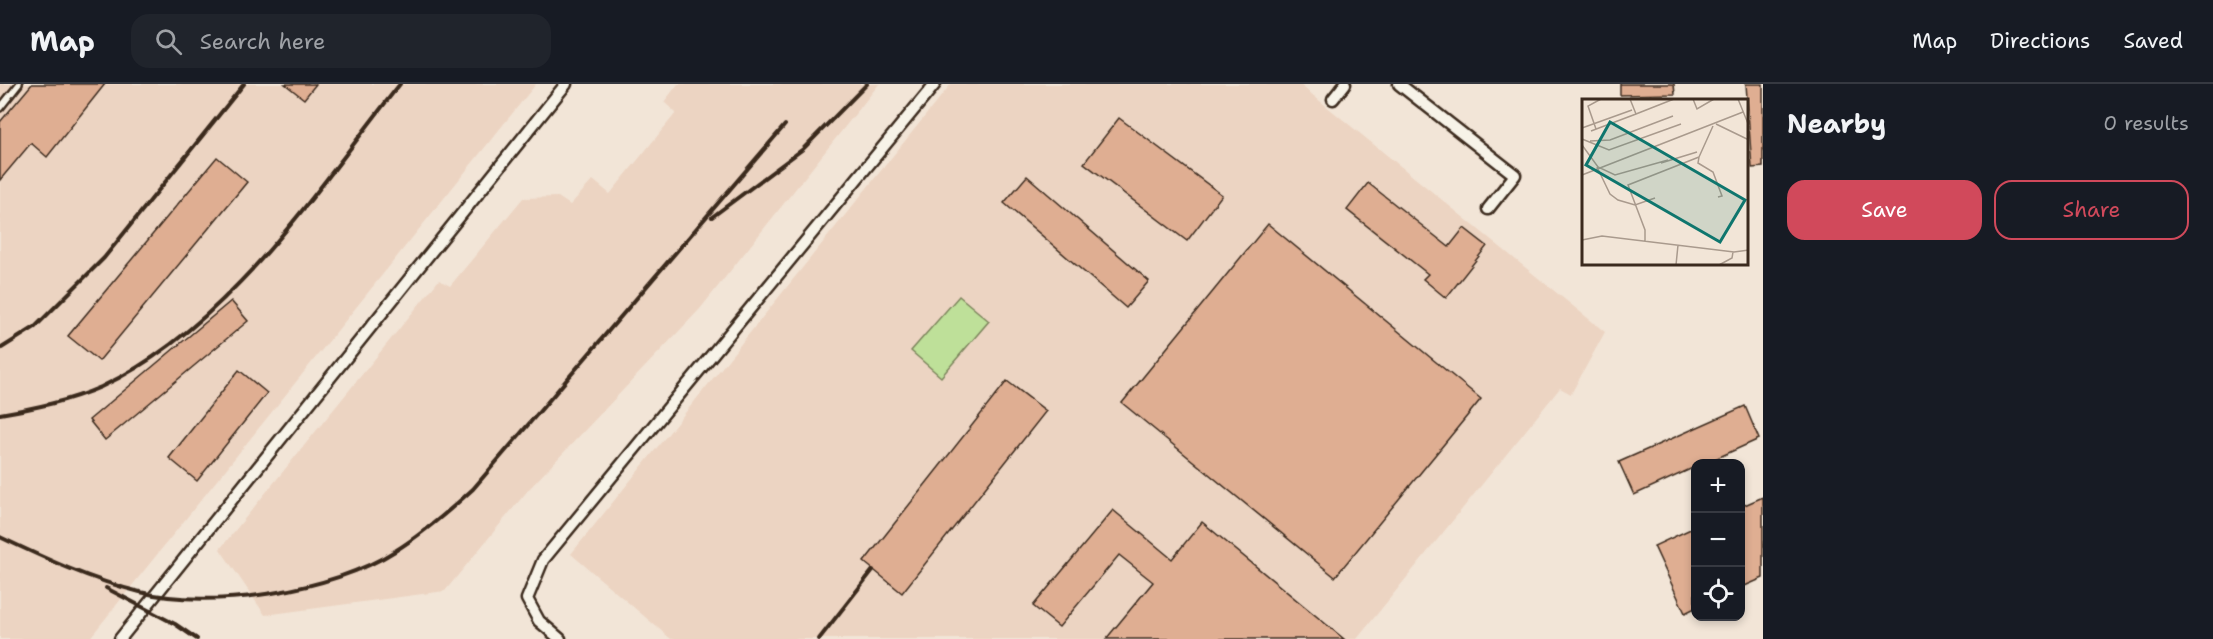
<!DOCTYPE html>
<html lang="en">
<head>
<meta charset="utf-8">
<style>
  body { margin:0; font-family:"Shantell Sans",sans-serif; background:#20242c; color:#f1f3f6 }
  .controls { position:absolute; right:18px; bottom:18px; display:grid; overflow:hidden; border-radius:12px; box-shadow:0 3px 9px #0003 }
  .controls button { width:54px; height:54px; display:grid; place-items:center; padding:0; border:0; border-bottom:2px solid #363941; background:#171b24; color:#f1f3f6; font:30px sans-serif }
  .list { margin:0; padding:0; list-style:none }
  h2 { display:flex; justify-content:space-between; align-items:center; height:78px; margin:0; padding:0 24px; font-size:26px }
  h2 small { font-size:20px; font-weight:400; color:#9ea1a6 }
  .actions { display:flex; gap:12px; padding:18px 24px }
  .actions a { flex:1; padding:14px 0; border:2px solid #d1495b; border-radius:18px; text-align:center; font-size:21px; color:#d1495b }
  .actions .main { background:#d1495b; color:#fff }
  .icon { flex:none; width:33px; height:33px; fill:none; stroke:currentColor; stroke-width:2; stroke-linecap:round; stroke-linejoin:round }
  .map { position:relative; flex:none; width:1763px; height:555px; overflow:hidden }
  header { display:flex; align-items:center; gap:36px; box-sizing:border-box; height:84px; padding:0 30px; background:#171b24; border-bottom:2px solid #363941 }
  header strong { font-size:28px }
  nav { display:flex; gap:33px; margin-inline-start:auto; font-size:21px }
  .search { width:420px; height:54px; background:#20242c; display:flex; align-items:center; gap:15px; box-sizing:border-box; padding:0 21px; border-radius:18px; color:#9ea1a6; font-size:22px }
  main { display:flex }
  aside { flex:1; background:#171b24 }
  .map>svg:first-child { display:block }
  .built { fill:#ecd4c2 }
  .green { fill:#bee099; stroke:#7c855c; stroke-width:1.5 }
  .building { fill:#dfae92; stroke:#3b2a1e; stroke-width:1.5 }
  .lines { fill:none; stroke-linecap:round; stroke-linejoin:round }
  .service-casing { stroke:#3b2a1e; stroke-width:10 }
  .minor-casing { stroke:#3b2a1e; stroke-width:15 }
  .service { stroke:#f7f3e8; stroke-width:5 }
  .minor { stroke:#f7f3e8; stroke-width:10 }
  .rail { stroke:#3b2a1e; stroke-width:4 }
  .inset-road { fill:none; stroke:#a99a8d; stroke-width:1.5 }
  .view { fill:#0f766e; fill-opacity:0.15; stroke:#0f766e; stroke-width:3 }
  .inset-edge { fill:none; stroke:#3b2a1e; stroke-width:3 }
</style>
</head>
<body>
<header>
<strong>Map</strong>
<div class="search"><svg class="icon" aria-label="search" viewBox="0 0 24 24"><circle cx="10" cy="10" r="6"/><path d="M15 15l6 6"/></svg>Search here</div>
<nav><a>Map</a><a>Directions</a><a>Saved</a></nav>
</header>
<main>
<div class="map">
<svg width="1763" height="555" viewBox="0 0 1763 555">
  <rect width="100%" height="100%" fill="#f2e5d7"/>
  <filter id="ink" filterUnits="userSpaceOnUse"><feTurbulence type="fractalNoise" baseFrequency=".0167" numOctaves="2"/><feDisplacementMap in="SourceGraphic" scale="12" xChannelSelector="R" yChannelSelector="G"/><feConvolveMatrix kernelMatrix="1 2 1 2 8 2 1 2 1" color-interpolation-filters="sRGB"/></filter>
  <g filter="url(#ink)">
    <g class="built">
      <path d="M0 0H536L89 555H0Z"/>
      <path d="M678 0H879L700 225 529 405 445 507 265 531 220 465 439 196 450 202 523 114 558 113 570 121 593 96 610 110 676 29 664 18Z"/>
      <path d="M951 0H1299L1605 248 1571 310 1560 304 1357 555H671L571 470Z"/>
    </g>
    <path class="green" d="M959 212 989 237 941 293 911 267Z"/>
    <g class="building">
      <path d="M32 0H105L47 73 31 59 0 96V38Z"/>
      <path d="M285 0H316L304 15Z"/>
      <path d="M1620 0H1674L1675 10 1620 11Z"/>
      <path d="M1746 0H1763V83L1752 84Z"/>
      <path d="M1119 34 1222 111 1187 157 1084 79Z"/>
      <path d="M217 73 247 98 99 277 68 252Z"/>
      <path d="M1027 92 1149 197 1126 224 1004 119Z"/>
      <path d="M1368 99 1449 163 1464 144 1487 162 1446 214 1423 195 1428 190 1347 126Z"/>
      <path d="M1268 140 1481 315 1335 493 1122 319Z"/>
      <path d="M231 217 248 237 105 356 89 336Z"/>
      <path d="M239 286 267 309 197 397 169 374Z"/>
      <path d="M1007 297 1046 327 902 509 864 478Z"/>
      <path d="M1745 322 1759 355 1704 380H1695V383L1634 411 1619 378Z"/>
      <path d="M1763 413V494L1740 504V423Z"/>
      <path d="M1113 426 1172 475 1202 438 1344 555H1106L1153 498 1119 471 1059 543 1033 522Z"/>
      <path d="M1695 443V524L1685 529 1654 462Z"/>
    </g>
    <g class="lines">
      <defs>
        <path id="service" d="M0 24 19 0"/>
        <g id="minor">
          <path d="M1399 0 1515 91 1488 125"/>
          <path d="M1333 15 1345 0"/>
          <path d="M120 555 566 0"/>
          <path d="M560 555 539 537 527 515 543 476 935 0"/>
        </g>
      </defs>
      <use href="#service" class="service-casing"/>
      <use href="#minor" class="minor-casing"/>
      <use href="#service" class="service"/>
      <use href="#minor" class="minor"/>
      <g class="rail">
        <path d="M712 133 803 65 867 0"/>
        <path d="M0 265 35 243 104 174 244 0"/>
        <path d="M0 330C35 324 69 317 101 303 228 244 315 107 400 0"/>
        <path d="M0 453C46 475 91 496 140 508 211 526 333 507 395 467 424 449 449 427 473 405L785 41"/>
        <path d="M106 504 175 540 197 555"/>
        <path d="M819 555 873 486"/>
      </g>
    </g>
  </g>
  <g transform="translate(1582 15)">
    <rect width="166" height="166" fill="#f2e5d7"/>
    <path class="inset-road" d="M111 0 115 10 132 0M156 0 167 27M54 15 92 0M134 25 167 41M0 29 50 11M14 30 6 7 19 0M9 32 54 15 48 0M0 40 27 51 99 25M8 42 28 41 91 17M0 46 16 68 33 76 86 61M117 58 116 64 131 73 140 97 136 98M117 58 131 27M79 64 115 53M15 68 28 95 36 101 53 106 73 99M0 76 161 13M0 141 20 137 152 153 167 151M63 142V131L46 86 117 58M94 166 96 146M137 166 150 159 151 153"/>
    <path class="view" d="M28 23 163 101 138 143 4 66Z"/>
    <rect width="166" height="166" class="inset-edge"/>
  </g>
</svg>
<div class="controls">
<button>+</button>
<button>−</button>
<button><svg class="icon" aria-label="locate" viewBox="0 0 24 24"><circle cx="12" cy="12" r="6"/><path d="M12 2v4M12 18v4M2 12h4M18 12h4"/></svg></button>
</div>
</div>
<aside>
<h2>Nearby<small>0 results</small></h2>
<ul class="list">
</ul>
<div class="actions"><a class="main">Save</a><a>Share</a></div>
</aside>
</main>
</body>
</html>
